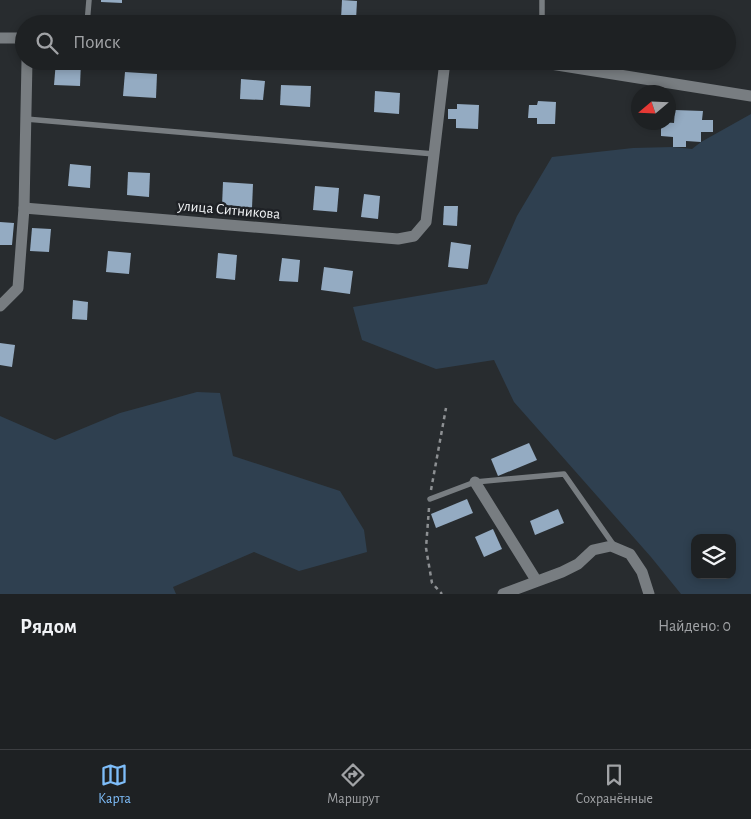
<!DOCTYPE html>
<html lang="ru">
<head>
<meta charset="utf-8">
<style>
  body { margin:0; font-family:"Alegreya Sans",sans-serif; background:#2b2e30; color:#f1f3f6 }
  .controls { position:absolute; right:15px; bottom:15px; display:grid; overflow:hidden; border-radius:10px; box-shadow:0 2px 8px #0003 }
  .controls button { width:45px; height:45px; display:grid; place-items:center; padding:0; border:0; border-bottom:1px solid #3c3e41; background:#1e2123; color:#f1f3f6; font:25px sans-serif }
  .compass { position:absolute; left:631px; top:85px; width:45px; height:45px; border-radius:50%; background:#1e2123; box-shadow:0 2px 8px #0003; rotate:251deg }
  .list { margin:0; padding:0; list-style:none }
  h2 { display:flex; justify-content:space-between; align-items:center; height:65px; margin:0; padding:0 20px; font-size:21px }
  h2 small { font-size:16px; font-weight:400; color:#a1a3a6 }
  .icon { flex:none; width:28px; height:28px; fill:none; stroke:currentColor; stroke-width:2; stroke-linecap:round; stroke-linejoin:round }
  .map { position:relative; flex:none; width:751px; height:594px; overflow:hidden }
  .search { position:absolute; background:#1e2123; box-shadow:0 2px 8px #0003; left:15px; right:15px; top:15px; height:55px; display:flex; align-items:center; gap:12px; box-sizing:border-box; padding:0 18px; border-radius:28px; color:#a1a3a6; font-size:19px }
  .sheet { height:155px; background:#1e2123 }
  nav { display:flex; justify-content:space-around; align-items:center; box-sizing:border-box; height:70px; border-top:1px solid #3c3e41; background:#1e2123; font-size:14px; color:#a1a3a6 }
  nav a { display:grid; justify-items:center; gap:2px }
  nav .on { color:#7ebdf9 }
  .map>svg:first-child { display:block }
  .green { fill:#2f4050; fill-rule:evenodd }
  .building { fill:#94abc2 }
  .lines { fill:none; stroke-linecap:round; stroke-linejoin:round }
  .path { stroke:#8d9093; stroke-width:2.5; stroke-dasharray:4 4; stroke-linecap:butt }
  .lane { stroke:#787d81; stroke-width:5.5 }
  .street { stroke:#787d81; stroke-width:11 }
  .labels { text-anchor:middle; dominant-baseline:central; stroke-width:5; stroke-linejoin:round; paint-order:stroke }
  .street-label { font-size:15px; fill:#f1f3f5; stroke:#1f2226 }
</style>
</head>
<body>
<div class="map">
<svg width="751" height="594" viewBox="0 0 751 594">
  <rect width="100%" height="100%" fill="#282c2f"/>
  <g class="green">
    <path d="M751 114V594H681L651 557 514 402 494 360 436 369 362 340 353 307 487 284 517 216 552 157 633 148 673 147 692 149 701 142ZM695 538H732V575H695Z"/>
    <path d="M197 392 220 393 233 456 340 491 364 530 367 552 299 571 254 552 173 587 176 594H0V416L55 440 120 413Z"/>
  </g>
  <g class="building">
    <path d="M101 0H122V3L101 2Z"/>
    <path d="M342 0 357 1 356 20 341 19Z"/>
    <path d="M56 61H81L80 86 54 85Z"/>
    <path d="M125 72 157 74 156 98 123 96Z"/>
    <path d="M241 79 265 81 263 100 240 99Z"/>
    <path d="M281 85 311 86 310 107 280 105Z"/>
    <path d="M375 91 400 93 399 114 374 112Z"/>
    <path d="M538 101 556 102 555 124H537V118H528L529 105H537Z"/>
    <path d="M457 104 479 105 478 129 456 128V119H448V109H457Z"/>
    <path d="M675 110 703 111 702 120H713V132H701V142L686 141V147H673V137L661 136V122L674 123Z"/>
    <path d="M70 164 91 166 90 188 68 186Z"/>
    <path d="M128 172 150 173 149 197 127 195Z"/>
    <path d="M223 182 253 184 252 208 222 206Z"/>
    <path d="M315 186 339 188 337 212 313 210Z"/>
    <path d="M364 194 380 196 378 219 361 217Z"/>
    <path d="M444 206H458L457 226 443 225Z"/>
    <path d="M0 222 14 223 12 245H0Z"/>
    <path d="M32 228 51 229 49 252 30 251Z"/>
    <path d="M451 242 471 245 468 269 448 267Z"/>
    <path d="M108 251 131 253 129 274 106 272Z"/>
    <path d="M218 253 237 255 235 280 216 278Z"/>
    <path d="M282 258 300 260 298 282 279 281Z"/>
    <path d="M324 267 353 271 350 294 321 290Z"/>
    <path d="M73 300 88 302 87 320 72 319Z"/>
    <path d="M0 343 15 345 12 367 0 365Z"/>
    <path d="M529 443 537 460 498 476 491 459Z"/>
    <path d="M467 499 473 513 436 528 431 514Z"/>
    <path d="M558 509 564 523 535 535 530 521Z"/>
    <path d="M493 529 502 549 484 557 475 537Z"/>
  </g>
  <g class="lines">
    <g class="path">
      <path d="M431 490 446 408"/>
      <path d="M429 508 426 548 432 583 442 594"/>
    </g>
    <g class="lane">
      <path d="M87 24 89 0"/>
      <path d="M542 24V0"/>
      <path d="M26 119 434 154"/>
      <path d="M430 499 475 482 564 474 615 547"/>
    </g>
    <g class="street">
      <path d="M0 38H24"/>
      <path d="M532 61 751 96"/>
      <path d="M24 208 398 239 414 236 426 222 445 61"/>
      <path d="M0 306 18 288 24 208 27 61"/>
      <path d="M475 482 536 580"/>
      <path d="M503 594 562 572 578 564 593 550 611 546 630 554 642 572 649 594"/>
    </g>
  </g>
  <g class="labels">
    <g class="street-label">
      <text transform="translate(229 210) rotate(5)">улица Ситникова</text>
    </g>
  </g>
</svg>
<div class="controls">
<button><svg class="icon" aria-label="layers" viewBox="0 0 24 24"><path d="M12 4l9 5-9 5-9-5zM3 14l9 5 9-5"/></svg></button>
</div>
<svg class="compass" viewBox="-18 -18 36 36"><path d="M0-13l5 13h-10z" fill="#e53935"/><path d="M0 13l5-13h-10z" fill="#a1a3a6"/></svg>
<div class="search"><svg class="icon" aria-label="search" viewBox="0 0 24 24"><circle cx="10" cy="10" r="6"/><path d="M15 15l6 6"/></svg>Поиск</div>
</div>
<section class="sheet">
<h2>Рядом<small>Найдено: 0</small></h2>
<ul class="list">
</ul>
</section>
<nav>
<a class="on"><svg class="icon" aria-label="map" viewBox="0 0 24 24"><path d="M3 6l6-2 6 2 6-2v14l-6 2-6-2-6 2zM9 4v14M15 6v14"/></svg>Карта</a>
<a><svg class="icon" aria-label="directions" viewBox="0 0 24 24"><path d="M12 3l9 9-9 9-9-9zM9 14v-3h6M13 9l2 2-2 2"/></svg>Маршрут</a>
<a><svg class="icon" aria-label="saved" viewBox="0 0 24 24"><path d="M7 4h10v16l-5-4-5 4z"/></svg>Сохранённые</a>
</nav>
</body>
</html>
